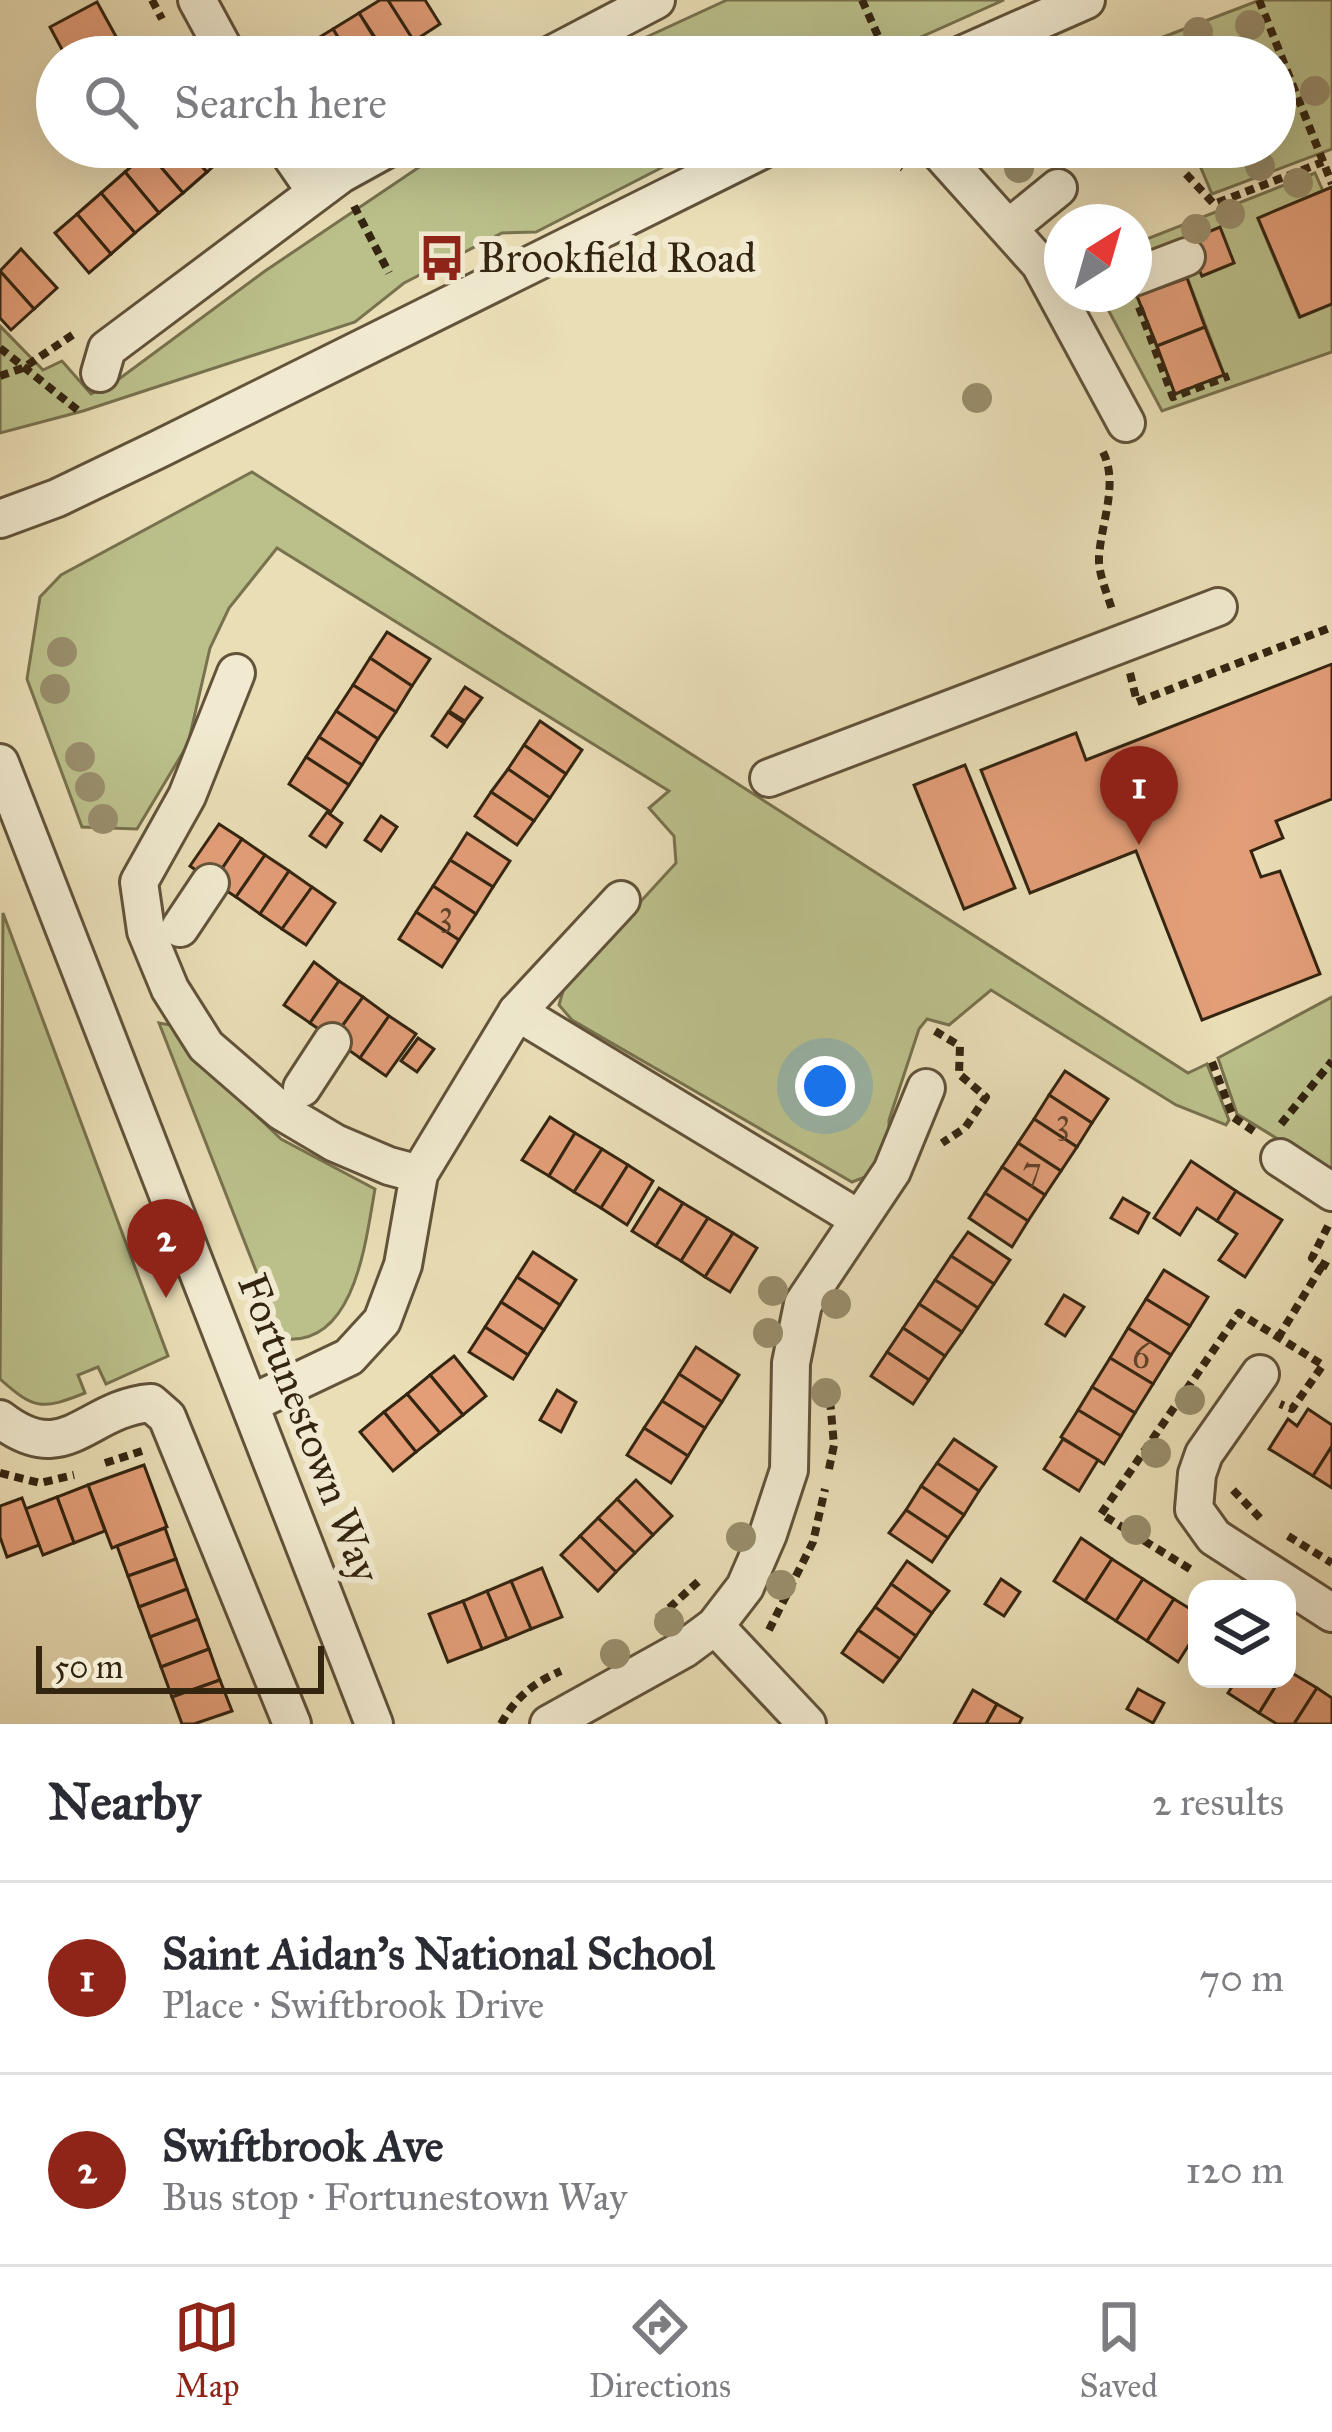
<!DOCTYPE html>
<html lang="en">
<head>
<meta charset="utf-8">
<style>
  body { margin:0; font-family:"IM FELL Great Primer",serif; background:#f7f7f7; color:#2b2b33 }
  .controls { position:absolute; right:36px; bottom:36px; display:grid; overflow:hidden; border-radius:24px; box-shadow:0 12px 48px #0002 }
  .controls button { width:108px; height:108px; display:grid; place-items:center; padding:0; border:0; border-bottom:3px solid #e1e1e2; background:#fff; color:#2b2b33; font:60px sans-serif }
  .compass { position:absolute; left:1044px; top:204px; width:108px; height:108px; border-radius:50%; background:#fff; box-shadow:0 12px 48px #0002; rotate:37deg }
  .scale { position:absolute; left:36px; bottom:30px; width:288px; box-sizing:border-box; padding-left:12px; border:6px solid #342511; border-top:0; font-size:33px; line-height:42px; white-space:nowrap; color:#342511; -webkit-text-stroke:9px #f1ead0; paint-order:stroke }
  .you { position:absolute; left:825px; top:1086px; width:42px; height:42px; margin:-30px; border:9px solid #fff; border-radius:50%; background:#1a73e8; box-shadow:0 0 0 18px #1a73e833 }
  .badge { display:grid; place-items:center; width:78px; height:78px; border-radius:50%; background:#8f2418; color:#fff; font-size:39px; font-weight:700 }
  .pin { position:absolute; translate:-50% -99px; filter:drop-shadow(0 3px 6px #0008) }
  .pin::after { content:''; position:absolute; top:63px; width:42px; height:36px; background:inherit; clip-path:polygon(0 0,100% 0,50% 100%) }
  .list { margin:0; padding:0; list-style:none }
  h2 { display:flex; justify-content:space-between; align-items:center; height:156px; margin:0; padding:0 48px; font-size:51px }
  h2 small { font-size:39px; font-weight:400; color:#7c7c81 }
  .list li { display:grid; grid-template-columns:78px 1fr auto; gap:36px; align-items:center; box-sizing:border-box; height:192px; padding:0 48px; border-top:3px solid #e1e1e2 }
  .list b { display:block; font-size:45px; white-space:nowrap }
  .list p { margin:0; font-size:39px; white-space:nowrap; color:#7c7c81 }
  .list em { font-size:39px; font-style:normal; color:#7c7c81 }
  .icon { flex:none; width:66px; height:66px; fill:none; stroke:currentColor; stroke-width:2; stroke-linecap:round; stroke-linejoin:round }
  .map { position:relative; flex:none; width:1332px; height:1724px; overflow:hidden }
  .search { position:absolute; background:#fff; box-shadow:0 12px 48px #0002; left:36px; right:36px; top:36px; height:132px; display:flex; align-items:center; gap:30px; box-sizing:border-box; padding:0 42px; border-radius:66px; color:#7c7c81; font-size:45px }
  .sheet { height:540px; background:#fff }
  nav { display:flex; justify-content:space-around; align-items:center; box-sizing:border-box; height:168px; border-top:3px solid #e1e1e2; background:#fff; font-size:33px; color:#7c7c81 }
  nav a { display:grid; justify-items:center; gap:6px }
  nav .on { color:#8f2418 }
  .map>svg:first-child { display:block }
  .green { fill:#bbc08b; stroke:#78724e; stroke-width:3 }
  .building { fill:#e39e78; stroke:#342511; stroke-width:3 }
  .lines { fill:none; stroke-linecap:round; stroke-linejoin:round }
  .minor-casing { stroke:#62533a; stroke-width:42 }
  .path { stroke:#342511; stroke-width:8; stroke-dasharray:9 6; stroke-linecap:butt }
  .minor { stroke:#f1ead0; stroke-width:36 }
  .tree { fill:#998e6c }
  .labels { text-anchor:middle; dominant-baseline:central; stroke-width:12; stroke-linejoin:round; paint-order:stroke }
  .number-label { font-size:36px; fill:#60432b }
  .poi-label { font-size:42px; fill:#342511; stroke:#f1ead0; text-anchor:start }
  .street-label { font-size:42px; fill:#342511; stroke:#f1ead0 }
</style>
</head>
<body>
<div class="map">
<svg width="1332" height="1724" viewBox="0 0 1332 1724">
  <rect width="100%" height="100%" fill="#eadeb6"/>
  <filter id="stains"><feTurbulence type="fractalNoise" baseFrequency=".00167" numOctaves="4"/><feColorMatrix values="0 0 0 0 .2 0 0 0 0 .09 0 0 0 0 .02 0 0 0 .5 -.17"/></filter>
  <radialGradient id="worn" r=".72"><stop offset=".6" stop-color="#630" stop-opacity="0"/><stop offset="1" stop-color="#630" stop-opacity=".3"/></radialGradient>
  <g class="green">
    <path d="M727 0H1004L876 57H603Z"/>
    <path d="M1260 0H1332V149L1212 194 1192 147H1275V57H1111Z"/>
    <path d="M449 147H702L536 232 502 233 404 283 355 322 83 411 0 433V326L43 370 62 361 91 394 115 382 265 271Z"/>
    <path d="M1315 173 1323 191 1258 219 1299 317 1332 304V352L1162 411 1103 300 1135 291 1175 394 1224 374 1185 272 1198 267 1202 276 1234 263 1222 233 1134 266V244Z"/>
    <path d="M252 472 1188 1073 1207 1064 1229 1120 1226 1125 1176 1105 991 990 949 1025 927 1019 919 1029 889 1120V1148L873 1174 852 1182 572 1020 559 1005 565 984 676 863 674 836 649 808 669 791 277 548 229 608 210 648 188 744 137 829 82 827 27 679 40 597 61 575Z"/>
    <path d="M3 913 168 1356 106 1384 98 1367 78 1375 85 1393C42 1410 35 1410 0 1379Z"/>
    <path d="M1332 997V1172L1237 1114 1218 1058Z"/>
    <path d="M159 1023 176 1026 187 1049 281 1139 375 1189C366 1238 356 1345 286 1339L274 1317Z"/>
  </g>
  <g class="building">
    <path d="M380 0H388L414 41 388 57 359 13Z"/>
    <path d="M388 0H425L440 24 414 41Z"/>
    <path d="M97 2 119 42 91 57H66L50 27Z"/>
    <path d="M359 13 386 57H350L333 29Z"/>
    <path d="M333 29 350 57H312L305 46Z"/>
    <path d="M155 147H185L207 172 183 193 148 152Z"/>
    <path d="M185 147H227L230 151 207 172Z"/>
    <path d="M148 152 183 193 159 213 125 172Z"/>
    <path d="M125 172 159 213 135 233 101 193Z"/>
    <path d="M1332 187V304L1300 317 1258 218Z"/>
    <path d="M101 193 135 233 111 254 77 214Z"/>
    <path d="M77 214 111 254 89 273 55 233Z"/>
    <path d="M1220 227 1234 263 1202 276 1187 241Z"/>
    <path d="M21 249 57 288 34 309 0 271Z"/>
    <path d="M0 271 34 309 11 330 0 318Z"/>
    <path d="M1187 278 1205 327 1157 346 1137 296Z"/>
    <path d="M1205 327 1224 375 1175 394 1157 346Z"/>
    <path d="M387 632 430 659 412 686 370 658Z"/>
    <path d="M370 658 412 686 396 712 353 685Z"/>
    <path d="M1332 664V799L1276 821 1283 838 1251 851 1261 877 1280 871 1320 974 1202 1020 1136 851 1030 893 981 770 1076 733 1086 760Z"/>
    <path d="M353 685 396 712 378 739 336 711Z"/>
    <path d="M465 687 482 698 465 721 449 711Z"/>
    <path d="M336 711 378 739 362 765 319 737Z"/>
    <path d="M448 712 464 723 447 747 432 736Z"/>
    <path d="M540 721 582 750 566 774 524 745Z"/>
    <path d="M319 737 362 765 349 785 306 757Z"/>
    <path d="M524 745 566 774 550 798 508 769Z"/>
    <path d="M306 757 349 785 331 812 289 784Z"/>
    <path d="M965 765 1015 888 964 909 914 785Z"/>
    <path d="M508 769 550 798 534 821 491 792Z"/>
    <path d="M491 792 534 821 517 845 475 816Z"/>
    <path d="M327 812 342 823 326 847 310 836Z"/>
    <path d="M381 816 397 827 381 851 365 840Z"/>
    <path d="M219 824 242 839 213 882 190 866Z"/>
    <path d="M467 833 510 861 493 887 450 860Z"/>
    <path d="M242 839 265 855 236 897 213 882Z"/>
    <path d="M265 855 289 871 260 914 236 897Z"/>
    <path d="M450 860 493 887 476 914 433 886Z"/>
    <path d="M289 871 312 887 282 929 260 914Z"/>
    <path d="M433 886 476 914 459 940 416 912Z"/>
    <path d="M312 887 335 903 306 945 282 929Z"/>
    <path d="M416 912 459 940 442 967 399 939Z"/>
    <path d="M314 962 339 981 310 1023 284 1005Z"/>
    <path d="M339 981 363 997 333 1039 310 1023Z"/>
    <path d="M363 997 389 1016 360 1058 333 1039Z"/>
    <path d="M389 1016 416 1034 386 1076 360 1058Z"/>
    <path d="M418 1038 434 1049 417 1072 401 1061Z"/>
    <path d="M1065 1071 1108 1099 1092 1123 1049 1095Z"/>
    <path d="M1049 1095 1092 1123 1077 1147 1034 1119Z"/>
    <path d="M550 1117 575 1133 549 1176 522 1160Z"/>
    <path d="M1034 1119 1077 1147 1061 1171 1018 1143Z"/>
    <path d="M575 1133 602 1149 574 1192 549 1176Z"/>
    <path d="M1018 1143 1061 1171 1045 1195 1002 1167Z"/>
    <path d="M602 1149 628 1165 601 1208 574 1192Z"/>
    <path d="M1191 1161 1236 1191 1217 1221 1197 1208 1180 1235 1154 1218Z"/>
    <path d="M628 1165 653 1181 627 1225 601 1208Z"/>
    <path d="M1002 1167 1045 1195 1028 1221 985 1193Z"/>
    <path d="M659 1188 683 1203 656 1246 632 1231Z"/>
    <path d="M1236 1191 1282 1220 1245 1277 1219 1260 1237 1234 1217 1221Z"/>
    <path d="M985 1193 1028 1221 1012 1247 969 1218Z"/>
    <path d="M1123 1198 1149 1213 1138 1233 1111 1218Z"/>
    <path d="M683 1203 708 1218 681 1261 656 1246Z"/>
    <path d="M708 1218 733 1233 705 1277 681 1261Z"/>
    <path d="M968 1232 1010 1260 994 1284 951 1256Z"/>
    <path d="M733 1233 757 1248 730 1292 705 1277Z"/>
    <path d="M533 1252 576 1280 560 1305 517 1277Z"/>
    <path d="M951 1256 994 1284 978 1308 935 1280Z"/>
    <path d="M1164 1270 1208 1297 1190 1326 1146 1299Z"/>
    <path d="M517 1277 560 1305 544 1330 501 1302Z"/>
    <path d="M935 1280 978 1308 962 1332 919 1304Z"/>
    <path d="M1064 1295 1084 1307 1065 1336 1046 1324Z"/>
    <path d="M1146 1299 1190 1326 1171 1355 1128 1328Z"/>
    <path d="M501 1302 544 1330 528 1355 485 1327Z"/>
    <path d="M919 1304 962 1332 945 1356 903 1328Z"/>
    <path d="M485 1327 528 1355 513 1379 469 1352Z"/>
    <path d="M903 1328 945 1356 929 1380 887 1352Z"/>
    <path d="M1128 1328 1171 1355 1153 1384 1110 1358Z"/>
    <path d="M696 1347 739 1375 722 1402 679 1374Z"/>
    <path d="M887 1352 929 1380 913 1404 871 1376Z"/>
    <path d="M454 1356 486 1396 463 1415 430 1375Z"/>
    <path d="M1110 1358 1153 1384 1135 1413 1092 1387Z"/>
    <path d="M679 1374 722 1402 705 1428 662 1401Z"/>
    <path d="M430 1375 463 1415 440 1433 407 1394Z"/>
    <path d="M1092 1387 1135 1413 1121 1436 1078 1410Z"/>
    <path d="M557 1390 576 1402 561 1432 540 1420Z"/>
    <path d="M407 1394 440 1433 416 1452 384 1412Z"/>
    <path d="M662 1401 705 1428 688 1456 644 1428Z"/>
    <path d="M1308 1409 1332 1425V1446L1313 1476 1269 1449 1288 1419 1297 1426Z"/>
    <path d="M1078 1410 1121 1436 1104 1464 1061 1437Z"/>
    <path d="M384 1412 416 1452 393 1471 360 1432Z"/>
    <path d="M644 1428 688 1456 671 1483 627 1455Z"/>
    <path d="M954 1439 996 1467 979 1491 937 1463Z"/>
    <path d="M1063 1439 1098 1460 1079 1491 1044 1469Z"/>
    <path d="M1332 1446V1488L1313 1476Z"/>
    <path d="M937 1463 979 1491 964 1515 921 1486Z"/>
    <path d="M144 1465 167 1527 112 1548 88 1485Z"/>
    <path d="M636 1480 672 1516 653 1535 617 1499Z"/>
    <path d="M88 1485 105 1531 74 1543 57 1497Z"/>
    <path d="M921 1486 964 1515 948 1538 906 1510Z"/>
    <path d="M57 1497 74 1543 43 1555 25 1509Z"/>
    <path d="M22 1498 39 1545 7 1557 0 1537V1506Z"/>
    <path d="M617 1499 653 1535 635 1553 598 1518Z"/>
    <path d="M906 1510 948 1538 932 1562 889 1533Z"/>
    <path d="M598 1518 635 1553 616 1572 580 1536Z"/>
    <path d="M165 1528 176 1559 128 1576 117 1546Z"/>
    <path d="M580 1536 616 1572 598 1591 561 1555Z"/>
    <path d="M1081 1538 1112 1559 1085 1601 1054 1581Z"/>
    <path d="M176 1559 187 1589 139 1607 128 1576Z"/>
    <path d="M1112 1559 1143 1579 1116 1621 1085 1601Z"/>
    <path d="M907 1561 949 1591 932 1613 891 1584Z"/>
    <path d="M542 1568 562 1617 531 1629 511 1581Z"/>
    <path d="M1001 1579 1020 1592 1004 1616 985 1604Z"/>
    <path d="M1143 1579 1174 1599 1147 1641 1116 1621Z"/>
    <path d="M511 1581 531 1629 507 1639 487 1591Z"/>
    <path d="M891 1584 932 1613 916 1636 875 1607Z"/>
    <path d="M187 1589 198 1619 150 1637 139 1607Z"/>
    <path d="M487 1591 507 1639 482 1649 463 1601Z"/>
    <path d="M1174 1599 1197 1613V1632L1178 1662 1147 1641Z"/>
    <path d="M463 1601 482 1649 448 1662 429 1614Z"/>
    <path d="M875 1607 916 1636 900 1659 858 1630Z"/>
    <path d="M198 1619 209 1649 161 1667 150 1637Z"/>
    <path d="M858 1630 900 1659 883 1682 842 1653Z"/>
    <path d="M209 1649 220 1680 172 1697 161 1667Z"/>
    <path d="M1287 1670 1317 1688 1294 1724H1277L1259 1713 1280 1679H1287Z"/>
    <path d="M1237 1679H1280L1259 1713 1228 1693Z"/>
    <path d="M220 1680 232 1711 194 1724H182L172 1697Z"/>
    <path d="M1317 1688 1332 1698V1724H1294Z"/>
    <path d="M1138 1689 1164 1703 1153 1723 1127 1709Z"/>
    <path d="M973 1690 997 1704 986 1724H954Z"/>
    <path d="M997 1704 1022 1718 1019 1724H986Z"/>
  </g>
  <g class="lines">
    <defs>
      <g id="minor">
        <path d="M197 0 228 57"/>
        <path d="M547 57 656 0"/>
        <path d="M957 57 1086 0"/>
        <path d="M285 147 316 192"/>
        <path d="M935 147 1040 264 1126 423"/>
        <path d="M1010 227 1058 188"/>
        <path d="M1134 277 1186 257"/>
        <path d="M100 373 107 349 341 174 390 147"/>
        <path d="M0 519 57 498 159 449 768 147"/>
        <path d="M236 673 187 796 139 882 146 931 170 989 206 1046 281 1111 335 1143 389 1166 419 1174"/>
        <path d="M0 763 374 1724"/>
        <path d="M769 778 1218 607"/>
        <path d="M180 928 210 883"/>
        <path d="M517 1012 859 1219"/>
        <path d="M302 1088 332 1042"/>
        <path d="M1280 1158 1332 1192"/>
        <path d="M1260 1374 1204 1454 1197 1474 1194 1509 1214 1537 1332 1613"/>
        <path d="M252 1403 349 1357 382 1321 403 1265 419 1174 517 1012 621 900"/>
        <path d="M0 1419C66 1470 86 1408 151 1403L167 1417 292 1724"/>
        <path d="M715 1626 807 1724"/>
        <path d="M549 1724 684 1649 715 1626 745 1587 768 1534 789 1470 791 1363 803 1304 892 1171 926 1088"/>
      </g>
    </defs>
    <use href="#minor" class="minor-casing"/>
    <g class="path">
      <path d="M152 0 162 19"/>
      <path d="M862 0 878 36"/>
      <path d="M1259 0 1332 184"/>
      <path d="M490 57 514 43"/>
      <path d="M877 151 903 168"/>
      <path d="M1186 174 1214 204 1323 162"/>
      <path d="M354 206 389 273"/>
      <path d="M1139 307 1173 397 1229 376"/>
      <path d="M0 348 80 412"/>
      <path d="M0 376 23 368 74 334"/>
      <path d="M1103 452C1119 484 1101 523 1099 557 1098 574 1108 595 1113 613"/>
      <path d="M1130 673 1137 702 1332 627"/>
      <path d="M935 1031 960 1046 959 1074 986 1097 965 1128 942 1143"/>
      <path d="M1212 1062 1233 1117 1258 1134"/>
      <path d="M1281 1124 1332 1061"/>
      <path d="M1328 1226 1312 1258 1332 1269"/>
      <path d="M1278 1338 1323 1264"/>
      <path d="M313 1415 308 1420 313 1458"/>
      <path d="M105 1463 142 1451"/>
      <path d="M829 1469 834 1445 830 1400"/>
      <path d="M0 1473 40 1483 74 1475"/>
      <path d="M1233 1490 1260 1518"/>
      <path d="M1288 1536 1332 1563"/>
      <path d="M1190 1569 1101 1514 1239 1313 1323 1365 1292 1409 1280 1404"/>
      <path d="M658 1618 700 1580"/>
      <path d="M769 1630 813 1542 825 1489"/>
      <path d="M501 1724C516 1697 533 1683 561 1671"/>
    </g>
    <use href="#minor" class="minor"/>
  </g>
  <g class="tree">
    <circle cx="1250" cy="25" r="15"/>
    <circle cx="1198" cy="32" r="15"/>
    <circle cx="1315" cy="91" r="15"/>
    <circle cx="1260" cy="166" r="15"/>
    <circle cx="1019" cy="168" r="15"/>
    <circle cx="1298" cy="183" r="15"/>
    <circle cx="1230" cy="214" r="15"/>
    <circle cx="1196" cy="229" r="15"/>
    <circle cx="977" cy="398" r="15"/>
    <circle cx="62" cy="652" r="15"/>
    <circle cx="55" cy="689" r="15"/>
    <circle cx="80" cy="757" r="15"/>
    <circle cx="90" cy="787" r="15"/>
    <circle cx="103" cy="819" r="15"/>
    <circle cx="773" cy="1291" r="15"/>
    <circle cx="836" cy="1304" r="15"/>
    <circle cx="768" cy="1333" r="15"/>
    <circle cx="826" cy="1393" r="15"/>
    <circle cx="1190" cy="1400" r="15"/>
    <circle cx="1156" cy="1453" r="15"/>
    <circle cx="1136" cy="1530" r="15"/>
    <circle cx="741" cy="1537" r="15"/>
    <circle cx="781" cy="1585" r="15"/>
    <circle cx="669" cy="1622" r="15"/>
    <circle cx="615" cy="1654" r="15"/>
  </g>
  <defs>
    <symbol id="bus-bare" viewBox="-9 -9 18 18"><path d="M-5-6H5V4H4V6H2V4H-2V6H-4V4H-5ZM-3.5-4V0h7V-4ZM-3.5 1.2v1.5H-2V1.2ZM2 1.2v1.5H3.5V1.2Z" fill="#8f2418" stroke="#f1ead0" stroke-width="2.5" paint-order="stroke"/></symbol>
  </defs>
  <g fill-rule="evenodd">
    <use href="#bus-bare" x="409" y="225" width="66" height="66"/>
  </g>
  <g class="labels">
    <g class="number-label">
      <text x="446" y="913">3</text>
      <text x="1063" y="1121">3</text>
      <text x="1032" y="1169">7</text>
      <text x="1141" y="1356">6</text>
    </g>
    <g class="poi-label">
      <text x="478" y="258">Brookfield Road</text>
    </g>
    <g class="street-label">
      <text transform="translate(309 1428) rotate(69)">Fortunestown Way</text>
    </g>
  </g>
  <rect width="100%" height="100%" filter="url(#stains)"/>
  <rect width="100%" height="100%" fill="url(#worn)"/>
</svg>
<div class="controls">
<button><svg class="icon" aria-label="layers" viewBox="0 0 24 24"><path d="M12 4l9 5-9 5-9-5zM3 14l9 5 9-5"/></svg></button>
</div>
<svg class="compass" viewBox="-18 -18 36 36"><path d="M0-13l5 13h-10z" fill="#e53935"/><path d="M0 13l5-13h-10z" fill="#7c7c81"/></svg>
<div class="scale">50 m</div>
<div class="you"></div>
<div class="pin badge" style="left:1139px;top:845px">1</div>
<div class="pin badge" style="left:166px;top:1298px">2</div>
<div class="search"><svg class="icon" aria-label="search" viewBox="0 0 24 24"><circle cx="10" cy="10" r="6"/><path d="M15 15l6 6"/></svg>Search here</div>
</div>
<section class="sheet">
<h2>Nearby<small>2 results</small></h2>
<ul class="list">
<li><span class="badge">1</span><div><b>Saint Aidan's National School</b><p>Place · Swiftbrook Drive</p></div><em>70 m</em></li>
<li><span class="badge">2</span><div><b>Swiftbrook Ave</b><p>Bus stop · Fortunestown Way</p></div><em>120 m</em></li>
</ul>
</section>
<nav>
<a class="on"><svg class="icon" aria-label="map" viewBox="0 0 24 24"><path d="M3 6l6-2 6 2 6-2v14l-6 2-6-2-6 2zM9 4v14M15 6v14"/></svg>Map</a>
<a><svg class="icon" aria-label="directions" viewBox="0 0 24 24"><path d="M12 3l9 9-9 9-9-9zM9 14v-3h6M13 9l2 2-2 2"/></svg>Directions</a>
<a><svg class="icon" aria-label="saved" viewBox="0 0 24 24"><path d="M7 4h10v16l-5-4-5 4z"/></svg>Saved</a>
</nav>
</body>
</html>
